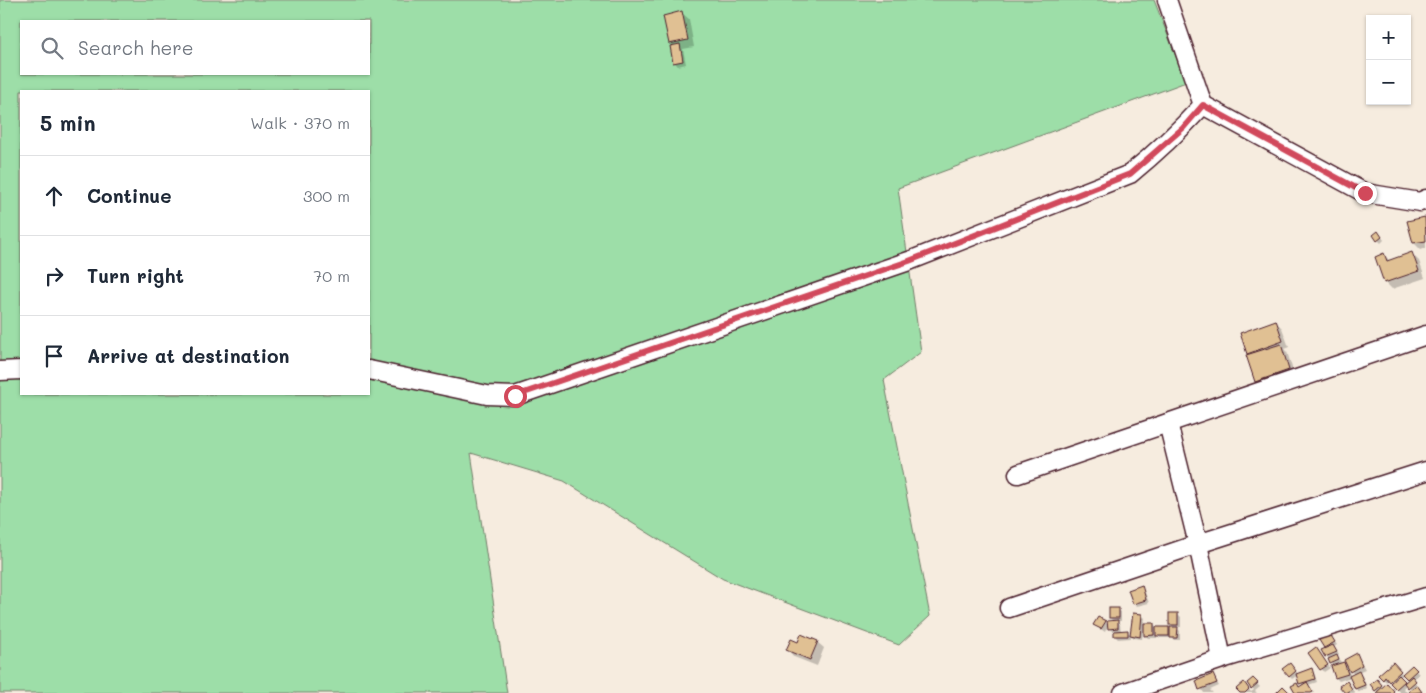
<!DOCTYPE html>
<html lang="en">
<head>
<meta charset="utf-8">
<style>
  body { margin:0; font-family:Mali,sans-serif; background:#f2f2f3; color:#1f2937 }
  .controls { position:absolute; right:15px; top:15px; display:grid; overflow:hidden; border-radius:0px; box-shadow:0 1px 4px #0004 }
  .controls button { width:45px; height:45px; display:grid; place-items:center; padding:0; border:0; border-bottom:1px solid #e0e1e3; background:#fff; color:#1f2937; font:25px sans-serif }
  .stop { position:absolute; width:15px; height:15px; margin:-11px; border:4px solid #d1495b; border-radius:50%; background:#fff }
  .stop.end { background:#d1495b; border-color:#fff; box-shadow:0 1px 5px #0008 }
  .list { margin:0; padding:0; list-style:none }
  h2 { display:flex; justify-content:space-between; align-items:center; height:65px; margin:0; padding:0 20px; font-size:21px }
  h2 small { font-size:16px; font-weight:400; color:#747a83 }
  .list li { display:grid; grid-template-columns:32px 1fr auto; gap:15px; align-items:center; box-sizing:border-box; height:80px; padding:0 20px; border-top:1px solid #e0e1e3 }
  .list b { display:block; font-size:19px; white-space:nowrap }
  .list em { font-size:16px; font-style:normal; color:#747a83 }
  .icon { flex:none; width:28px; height:28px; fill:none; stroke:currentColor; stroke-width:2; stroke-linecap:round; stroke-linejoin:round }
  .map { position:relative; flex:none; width:1426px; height:693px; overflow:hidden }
  .search { position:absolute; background:#fff; box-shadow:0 1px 4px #0004; left:20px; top:20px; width:350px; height:55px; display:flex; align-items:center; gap:12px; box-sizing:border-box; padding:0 18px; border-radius:0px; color:#747a83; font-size:19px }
  .panel { position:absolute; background:#fff; box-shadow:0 1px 4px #0004; left:20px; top:90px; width:350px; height:305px; border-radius:0px }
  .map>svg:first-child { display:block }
  .green { fill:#9ddea8; stroke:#747e6a; fill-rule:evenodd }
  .shadow { fill:#0003; fill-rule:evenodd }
  .building { fill:#e0c093; stroke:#4a1f2b }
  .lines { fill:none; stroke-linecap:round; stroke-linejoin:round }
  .minor-casing { stroke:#4a1f2b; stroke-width:21 }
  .minor { stroke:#fff; stroke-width:18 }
  .route { stroke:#d1495b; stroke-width:6 }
</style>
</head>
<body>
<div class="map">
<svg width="1426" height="693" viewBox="0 0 1426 693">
  <rect width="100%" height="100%" fill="#f6ecdf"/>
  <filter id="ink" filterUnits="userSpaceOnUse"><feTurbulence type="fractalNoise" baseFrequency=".02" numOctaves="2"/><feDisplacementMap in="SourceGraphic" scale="10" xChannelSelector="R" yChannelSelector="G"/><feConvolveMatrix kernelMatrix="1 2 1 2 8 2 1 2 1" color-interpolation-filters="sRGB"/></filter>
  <g filter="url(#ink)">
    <path class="green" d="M0 0H1154L1186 82 898 188 921 352 884 380 930 616 899 645 723 579 564 481 471 453 507 693H0ZM21 21H369V74H21ZM21 91H369V394H21Z"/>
    <g class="shadow">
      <path d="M682 13 689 19 694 47 683 49 686 64 678 66 675 63 673 47 670 44Z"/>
      <path d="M1425 218 1426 248 1421 250 1414 243Z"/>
      <path d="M1381 236 1384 240 1381 243 1378 240Z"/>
      <path d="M1412 254 1419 261 1425 278 1392 289 1385 282 1384 255 1390 261Z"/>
      <path d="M1276 322 1282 328 1289 347 1284 349 1287 352 1295 377 1263 388 1256 381 1251 355 1248 353Z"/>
      <path d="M1141 587 1144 590 1149 603 1137 606 1134 603Z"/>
      <path d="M1118 609 1121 612V621H1117L1120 624 1121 632 1127 631 1130 634 1131 638 1118 639 1115 636V631H1112L1109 628 1114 622 1110 618Z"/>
      <path d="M1178 614 1181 617V627H1176L1180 631V640H1174L1172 638H1160L1157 634V638H1148L1143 633 1142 639 1134 638 1131 635 1142 615 1145 618 1144 625 1154 624 1157 628H1168L1171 631 1174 628 1170 624Z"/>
      <path d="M1105 622 1108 625 1105 632 1095 625Z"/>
      <path d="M1330 635 1337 645 1334 647 1339 655 1337 656 1342 664 1344 663 1349 668 1356 655 1359 658 1365 669 1358 672 1362 676 1367 688 1359 692 1356 689 1351 677 1355 675 1347 667 1351 677 1339 681 1336 678 1332 667 1334 666 1323 651 1327 649 1325 647Z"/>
      <path d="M817 642 824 648 817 666 794 657 788 650Z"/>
      <path d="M1319 652 1330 668 1324 672 1310 653Z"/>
      <path d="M1290 664 1298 674 1311 670 1314 673 1317 682 1308 685 1314 693H1296L1297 685 1300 688 1303 686 1298 675 1292 679 1284 670Z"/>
      <path d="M1393 664 1403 675 1412 667 1419 674 1413 679 1422 693H1411L1410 691 1412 690 1407 684 1403 688 1408 693H1400L1389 679 1386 682 1380 675ZM1404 674 1410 680 1406 683 1400 677Z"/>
      <path d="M1213 675 1219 686 1210 690 1213 693H1204L1197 682Z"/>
      <path d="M1256 683 1260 687 1255 691 1257 693H1241L1247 687 1251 692 1254 690 1249 684Z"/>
      <path d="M1380 683 1383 688 1387 684 1395 693H1377L1378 692 1376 690Z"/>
      <path d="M1349 685 1355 693H1346L1341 686Z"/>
    </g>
    <g class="building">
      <path d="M682 11 688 40 669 44 663 16Z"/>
      <path d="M680 44 683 61 673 63 670 46Z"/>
      <path d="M1425 217 1426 241 1413 243 1407 221Z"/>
      <path d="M1378 231 1382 237 1377 241 1373 235Z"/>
      <path d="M1412 252 1419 271 1384 283 1375 257 1384 253 1387 261Z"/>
      <path d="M1276 320 1283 341 1247 354 1240 333Z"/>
      <path d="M1281 344 1289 370 1255 382 1246 355Z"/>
      <path d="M1142 585 1146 600 1133 604 1128 590Z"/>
      <rect x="1109" y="608" width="10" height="10"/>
      <path d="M1133 613 1142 614 1140 637 1130 635Z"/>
      <rect x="1169" y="613" width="9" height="12"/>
      <path d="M1098 617 1106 621 1101 629 1093 625Z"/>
      <path d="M1118 620V628L1108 629 1107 621Z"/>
      <path d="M1144 623H1154V635L1144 636Z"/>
      <rect x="1156" y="627" width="13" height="9"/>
      <path d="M1170 627H1178L1177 638H1170Z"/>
      <path d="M1128 630V636H1114V631Z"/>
      <path d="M801 634 818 641 810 660 786 650 791 639 798 642Z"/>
      <path d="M1330 634 1335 642 1324 648 1319 640Z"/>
      <path d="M1333 645 1337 652 1325 657 1321 650Z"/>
      <path d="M1316 647 1328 665 1320 670 1308 653Z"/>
      <path d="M1357 653 1362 665 1350 672 1344 660Z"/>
      <path d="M1337 655 1339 660 1330 664 1328 659Z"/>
      <path d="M1344 662 1348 674 1335 678 1331 666Z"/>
      <path d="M1393 662 1401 671 1389 682 1385 677 1383 680 1378 675Z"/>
      <path d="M1290 663 1296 671 1289 677 1282 669Z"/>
      <path d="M1412 665 1417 670 1407 679 1402 674Z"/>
      <path d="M1312 668 1315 679 1299 684 1296 674Z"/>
      <path d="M1359 671 1365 685 1355 689 1349 676Z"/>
      <path d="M1213 674 1217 683 1199 690 1196 681Z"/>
      <path d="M1399 675 1405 681 1396 689 1390 683Z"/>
      <path d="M1412 676 1416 681 1408 688 1404 683Z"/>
      <path d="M1253 678 1258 683 1251 689 1247 683Z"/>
      <path d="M1377 679 1382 685 1375 691 1370 684Z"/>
      <path d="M1347 681 1352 689 1345 693 1339 686Z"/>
      <path d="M1244 682 1249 689 1245 693H1240L1236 689Z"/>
      <path d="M1307 682 1313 692 1311 693H1295L1291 686 1297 683 1299 687Z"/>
      <path d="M1387 683 1394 691 1392 693H1376Z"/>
      <path d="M1417 685 1422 692 1410 693 1408 691Z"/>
      <path d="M1283 686 1290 693H1276Z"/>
    </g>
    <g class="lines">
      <defs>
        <g id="minor">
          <path d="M1167 0 1203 105 1365 193 1420 202 1426 199"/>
          <path d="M369 370 487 395 515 396 909 261 1130 174C1156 153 1180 130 1203 105"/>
          <path d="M0 371 21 370"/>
          <path d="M1168 423 1198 544 1222 659 1426 597"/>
          <path d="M1018 474 1426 335"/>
          <path d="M1009 608 1198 544 1426 471"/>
          <path d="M1123 693 1222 659"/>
        </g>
      </defs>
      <use href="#minor" class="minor-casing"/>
      <use href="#minor" class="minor"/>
    </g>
  </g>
  <g class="lines" filter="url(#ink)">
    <path class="route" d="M515 396 909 261 1130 174 1183 128 1203 105 1365 193"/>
  </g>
</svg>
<div class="controls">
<button>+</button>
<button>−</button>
</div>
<div class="stop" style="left:515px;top:396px"></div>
<div class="stop end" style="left:1365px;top:193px"></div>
<div class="search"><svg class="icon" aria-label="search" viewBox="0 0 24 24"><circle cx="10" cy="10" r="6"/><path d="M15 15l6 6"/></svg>Search here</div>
<section class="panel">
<h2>5 min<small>Walk · 370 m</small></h2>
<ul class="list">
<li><svg class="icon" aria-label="ahead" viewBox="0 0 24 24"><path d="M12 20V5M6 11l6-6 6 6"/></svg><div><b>Continue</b></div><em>300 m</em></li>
<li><svg class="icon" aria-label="right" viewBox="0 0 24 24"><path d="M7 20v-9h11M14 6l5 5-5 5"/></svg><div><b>Turn right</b></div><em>70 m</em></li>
<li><svg class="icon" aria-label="arrive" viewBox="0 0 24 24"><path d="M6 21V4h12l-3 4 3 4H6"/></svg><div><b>Arrive at destination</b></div></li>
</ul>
</section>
</div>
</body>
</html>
